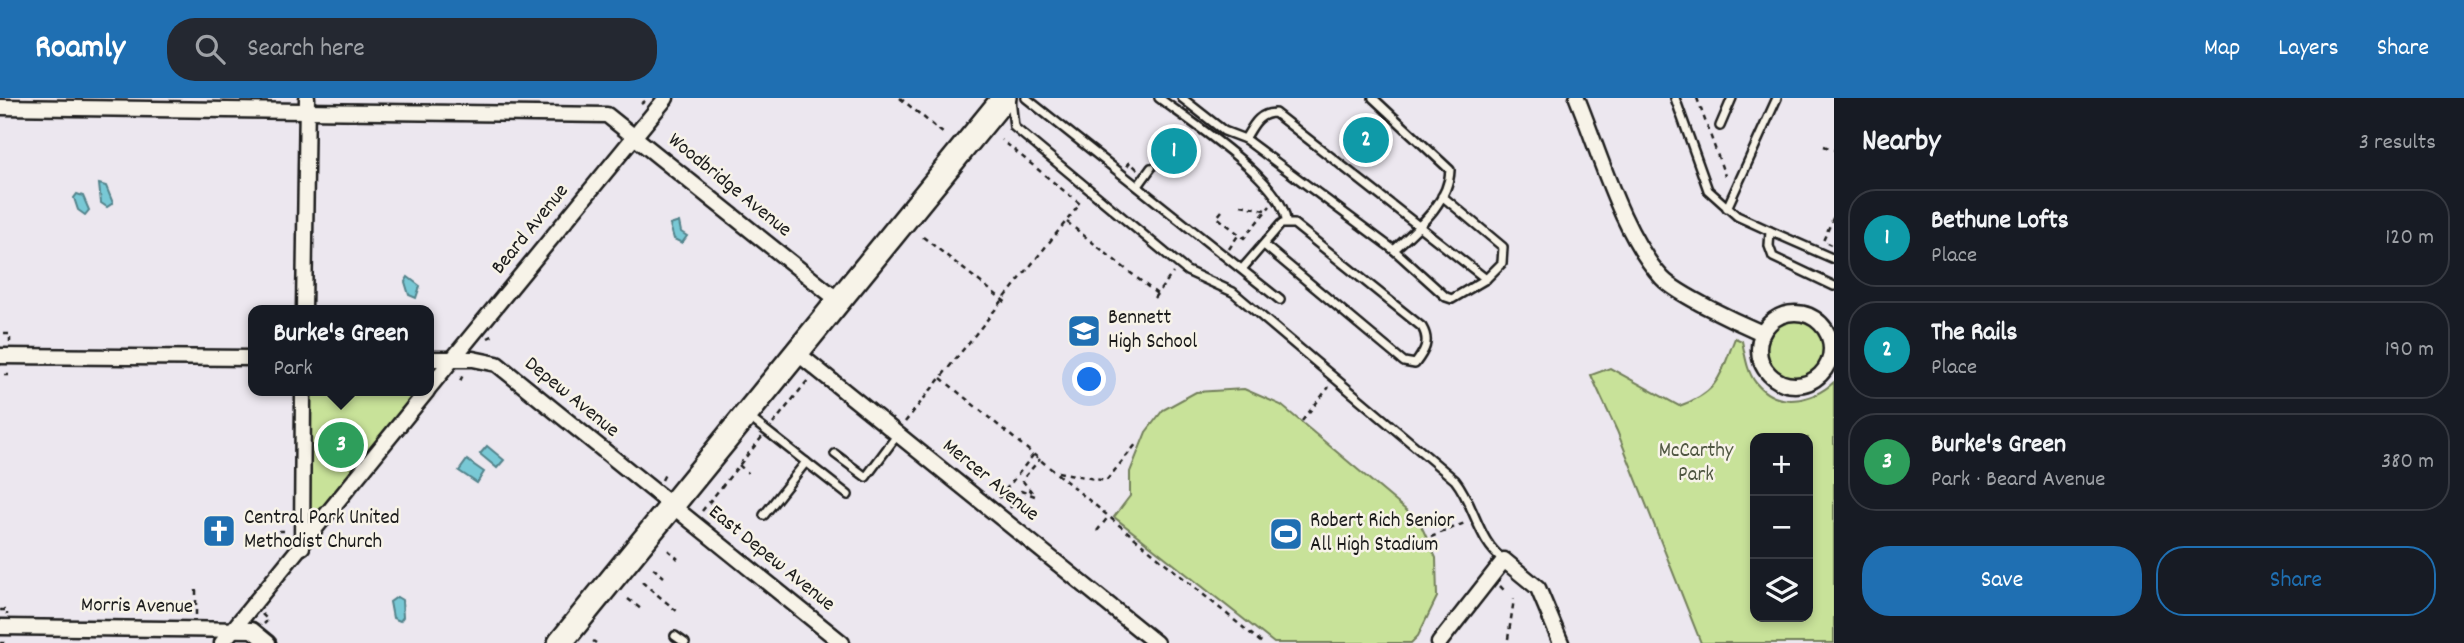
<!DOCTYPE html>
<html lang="en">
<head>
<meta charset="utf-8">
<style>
  body { margin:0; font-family:Dekko,sans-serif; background:#242831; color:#f1f3f6 }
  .controls { position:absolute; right:21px; bottom:21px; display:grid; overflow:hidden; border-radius:14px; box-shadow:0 4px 10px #0003 }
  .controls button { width:63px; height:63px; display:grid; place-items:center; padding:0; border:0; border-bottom:2px solid #363941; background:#171b24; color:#f1f3f6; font:35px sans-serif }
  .you { position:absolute; left:1090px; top:282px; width:24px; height:24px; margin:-18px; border:5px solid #fff; border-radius:50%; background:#1a73e8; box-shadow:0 0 0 10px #1a73e833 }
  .badge { display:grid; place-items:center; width:46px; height:46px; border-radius:50%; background:#1f6fb2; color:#fff; font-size:23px; font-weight:700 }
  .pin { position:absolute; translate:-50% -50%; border:4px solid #fff; box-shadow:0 2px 7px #0006 }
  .popup { position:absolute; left:248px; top:207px; width:186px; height:91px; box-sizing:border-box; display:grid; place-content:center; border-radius:14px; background:#171b24; filter:drop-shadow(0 2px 5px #0005); font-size:23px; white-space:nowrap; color:#9ea1a6 }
  .popup b { font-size:26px; color:#f1f3f6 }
  .popup::after { content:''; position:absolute; left:50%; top:100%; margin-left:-14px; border:14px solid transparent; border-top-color:#171b24 }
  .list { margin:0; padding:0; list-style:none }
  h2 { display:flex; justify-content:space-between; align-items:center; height:91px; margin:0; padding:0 28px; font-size:30px }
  h2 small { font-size:23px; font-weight:400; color:#9ea1a6 }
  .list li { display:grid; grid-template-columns:46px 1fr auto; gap:21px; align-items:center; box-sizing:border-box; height:98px; margin:0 14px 14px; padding:0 14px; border:2px solid #363941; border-radius:28px }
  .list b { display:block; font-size:26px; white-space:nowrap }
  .list p { margin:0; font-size:23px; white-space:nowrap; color:#9ea1a6 }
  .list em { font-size:23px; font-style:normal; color:#9ea1a6 }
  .actions { display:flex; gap:14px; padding:21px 28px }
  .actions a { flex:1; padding:16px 0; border:2px solid #1f6fb2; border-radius:28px; text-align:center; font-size:24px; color:#1f6fb2 }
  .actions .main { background:#1f6fb2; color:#fff }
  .icon { flex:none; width:38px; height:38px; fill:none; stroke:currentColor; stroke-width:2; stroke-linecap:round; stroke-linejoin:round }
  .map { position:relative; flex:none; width:1834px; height:545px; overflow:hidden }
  header { display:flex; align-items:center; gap:42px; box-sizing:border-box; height:98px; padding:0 35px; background:#1f6fb2; color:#fff }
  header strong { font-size:33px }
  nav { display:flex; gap:38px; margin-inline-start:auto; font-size:24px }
  .search { width:490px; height:63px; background:#242831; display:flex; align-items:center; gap:18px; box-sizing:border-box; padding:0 24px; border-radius:28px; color:#9ea1a6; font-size:26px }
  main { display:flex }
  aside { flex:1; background:#171b24 }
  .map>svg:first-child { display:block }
  .green { fill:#c8e299; stroke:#727f5a; stroke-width:2; fill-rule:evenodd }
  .water { fill:#78c8d5; stroke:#53838b; stroke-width:2 }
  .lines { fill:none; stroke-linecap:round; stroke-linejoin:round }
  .lane-casing { stroke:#1c1c1c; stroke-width:12 }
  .street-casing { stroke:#1c1c1c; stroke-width:19 }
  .primary-casing { stroke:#1c1c1c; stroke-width:28 }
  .path { stroke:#1c1c1c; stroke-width:2.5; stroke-dasharray:5 5; stroke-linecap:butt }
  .lane { stroke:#f7f3e8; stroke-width:7 }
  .street { stroke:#f7f3e8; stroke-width:14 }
  .primary { stroke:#f7f3e8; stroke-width:23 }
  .labels { text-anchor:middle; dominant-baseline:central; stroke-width:5; stroke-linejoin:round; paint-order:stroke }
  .street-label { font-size:21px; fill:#1c1c1c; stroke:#f7f3e8 }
  .poi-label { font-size:21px; fill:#1c1c1c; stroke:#f7f3e8; text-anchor:start }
  .park-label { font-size:21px; fill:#505742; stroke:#f7f3e8 }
</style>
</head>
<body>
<header>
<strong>Roamly</strong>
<div class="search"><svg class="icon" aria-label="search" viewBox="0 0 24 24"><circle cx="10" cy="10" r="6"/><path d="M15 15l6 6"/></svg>Search here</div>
<nav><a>Map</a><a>Layers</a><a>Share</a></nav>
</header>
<main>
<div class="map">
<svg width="1834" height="545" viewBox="0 0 1834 545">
  <rect width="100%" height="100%" fill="#ece7ef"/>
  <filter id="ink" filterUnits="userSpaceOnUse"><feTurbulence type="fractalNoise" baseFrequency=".0143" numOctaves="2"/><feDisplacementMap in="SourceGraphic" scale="14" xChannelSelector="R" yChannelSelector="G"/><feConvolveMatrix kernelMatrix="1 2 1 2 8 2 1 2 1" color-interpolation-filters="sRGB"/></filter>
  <g filter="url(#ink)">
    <g class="green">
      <circle cx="1795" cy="252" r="30"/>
      <path d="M1735 240 1742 243C1745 257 1747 274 1756 285 1777 311 1812 304 1834 284V545H1701L1617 333 1591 277 1610 270 1679 308C1719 294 1720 278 1735 240ZM1808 340V519H1755V340Z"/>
      <path d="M1244 291 1281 307 1419 423 1436 460 1437 499 1418 538 1411 545H1274L1114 419 1130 398V374L1146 334 1163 312 1196 294Z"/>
      <path d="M311 293H416L309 425Z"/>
    </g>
    <g class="water">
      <path d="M99 86 106 88 113 105 107 109 101 105Z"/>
      <path d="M77 96 83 98 89 112 85 117 78 112 74 100Z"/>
      <path d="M679 124 681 134 687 138 682 145 674 141 670 127Z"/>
      <path d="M408 179 420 188 416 200 409 197 405 184Z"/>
      <path d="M487 348 504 362 497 370 480 356Z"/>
      <path d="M467 362 484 374 477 385 459 373Z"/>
      <path d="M397 499 402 502 403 519 400 523 393 520 390 504Z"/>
    </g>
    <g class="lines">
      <defs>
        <g id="lane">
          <path d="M1026 0 1280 202"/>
          <path d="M1159 0C1191 24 1287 86 1286 125"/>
          <path d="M1182 0 1224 33 1245 41"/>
          <path d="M1373 0 1450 72C1449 105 1416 131 1394 152L1245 41C1253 28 1258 15 1275 15L1486 181 1502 165 1503 149 1442 98"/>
          <path d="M1675 0 1708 92 1737 118 1770 133 1769 148 1773 159 1834 188"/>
          <path d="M1011 1 1014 29 1187 173 1233 194 1455 382C1475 407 1478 444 1504 462"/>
          <path d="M1720 28 1732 0"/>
          <path d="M1138 88 1151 70"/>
          <path d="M1727 110 1777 0"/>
          <path d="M1770 133 1834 161"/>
          <path d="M1394 152 1446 199 1452 201 1486 181"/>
          <path d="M1242 171 1281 126H1294L1422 229C1431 244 1424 254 1415 266L1404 264 1264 147"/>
          <path d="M750 320 848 397"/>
          <path d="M835 356 866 379 898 336"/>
          <path d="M764 417 806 364"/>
          <path d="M675 538 685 545"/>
        </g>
        <g id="street">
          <path d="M1577 0C1600 56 1622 136 1662 180 1678 197 1739 225 1762 235"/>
          <path d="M0 9 607 17 839 203"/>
          <path d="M304 212 307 0"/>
          <circle cx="1795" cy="251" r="36"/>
          <path d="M796 254 1156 545"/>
          <path d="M0 258 254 260"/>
          <path d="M428 261H473L497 266 842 545"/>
          <path d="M428 291 666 0"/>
          <path d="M302 449 303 293"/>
          <path d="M0 529 252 532 268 545"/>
          <path d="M222 545 427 293"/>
          <path d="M1439 545 1504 462 1538 490 1561 545"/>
        </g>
        <path id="primary" d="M560 545 1004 0"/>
      </defs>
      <use href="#lane" class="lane-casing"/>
      <use href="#street" class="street-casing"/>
      <use href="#primary" class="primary-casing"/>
      <g class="path">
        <path d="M900 0 944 36"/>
        <path d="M1697 0 1725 78"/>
        <path d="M641 6 648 1"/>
        <path d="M1824 48 1834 52"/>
        <path d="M1127 68 1130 64 1139 73"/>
        <path d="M1241 107 1265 112"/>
        <path d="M1222 113 1217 119 1244 140 1270 108"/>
        <path d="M1067 124 1157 196"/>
        <path d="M923 139 1008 206"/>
        <path d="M1831 147 1823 143 1834 118"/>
        <path d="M1229 151 1239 136"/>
        <path d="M1154 200 1173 175"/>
        <path d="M4 236H10V244"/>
        <path d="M488 240 496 236"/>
        <path d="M1830 242 1834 240"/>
        <path d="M1828 266 1834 269"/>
        <path d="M4 277H10V273"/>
        <path d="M941 280 1262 545"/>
        <path d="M460 283 464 275"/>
        <path d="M1302 323 1329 289"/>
        <path d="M905 324 1080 106 1002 42"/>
        <path d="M773 326 808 282"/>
        <path d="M739 367 748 375"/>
        <path d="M1058 374 1106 383 1137 345"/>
        <path d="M662 382 666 374"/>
        <path d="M999 400 1034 356"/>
        <path d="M1010 410 1021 393 1035 398 1022 382 1040 361"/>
        <path d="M702 413 762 339"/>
        <path d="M279 433H287"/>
        <path d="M1097 433 1109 418"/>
        <path d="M1431 439 1467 424"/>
        <path d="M668 452 678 461"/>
        <path d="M653 470 664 479"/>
        <path d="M642 484 678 514"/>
        <path d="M1500 488 1506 494"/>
        <path d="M196 492V517"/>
        <path d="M628 501 641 511"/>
        <path d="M0 512H7V517"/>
        <path d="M262 516 268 522 264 526"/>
        <path d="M1508 541 1514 501"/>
        <path d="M593 543 596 545"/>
        <path d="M0 545H5"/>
      </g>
      <use href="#lane" class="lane"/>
      <use href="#street" class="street"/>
      <use href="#primary" class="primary"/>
    </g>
  </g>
  <defs>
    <symbol id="school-square" viewBox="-11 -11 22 22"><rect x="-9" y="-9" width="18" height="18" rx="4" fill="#1f6fb2" stroke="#f7f3e8"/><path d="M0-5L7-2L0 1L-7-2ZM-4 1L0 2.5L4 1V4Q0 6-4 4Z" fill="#fff"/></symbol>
    <symbol id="church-square" viewBox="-11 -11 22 22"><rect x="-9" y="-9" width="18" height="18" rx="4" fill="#1f6fb2" stroke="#f7f3e8"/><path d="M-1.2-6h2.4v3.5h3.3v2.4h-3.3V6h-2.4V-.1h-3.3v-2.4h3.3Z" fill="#fff"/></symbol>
    <symbol id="stadium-square" viewBox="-11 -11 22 22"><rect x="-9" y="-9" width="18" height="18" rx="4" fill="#1f6fb2" stroke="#f7f3e8"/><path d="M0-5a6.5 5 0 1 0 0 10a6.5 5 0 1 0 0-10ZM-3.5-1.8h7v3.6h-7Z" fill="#fff"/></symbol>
  </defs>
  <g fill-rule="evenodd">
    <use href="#school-square" x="1065" y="214" width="38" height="38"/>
    <use href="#church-square" x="200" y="414" width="38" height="38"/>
    <use href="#stadium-square" x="1267" y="417" width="38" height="38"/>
  </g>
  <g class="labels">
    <g class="street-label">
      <text transform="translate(729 88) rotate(39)">Woodbridge Avenue</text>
      <text transform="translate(531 132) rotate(-51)">Beard Avenue</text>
      <text transform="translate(571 300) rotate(39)">Depew Avenue</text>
      <text transform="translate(990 383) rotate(39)">Mercer Avenue</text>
      <text transform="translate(771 461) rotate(39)">East Depew Avenue</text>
      <text transform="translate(137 509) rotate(1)">Morris Avenue</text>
    </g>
    <g class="poi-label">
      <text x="1108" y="221">Bennett<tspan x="1108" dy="24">High School</tspan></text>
      <text x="244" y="421">Central Park United<tspan x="244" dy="24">Methodist Church</tspan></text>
      <text x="1310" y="424">Robert Rich Senior<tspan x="1310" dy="24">All High Stadium</tspan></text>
    </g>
    <g class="park-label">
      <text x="1696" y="354">McCarthy<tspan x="1696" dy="24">Park</tspan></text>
    </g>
  </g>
</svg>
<div class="controls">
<button>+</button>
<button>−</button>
<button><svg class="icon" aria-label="layers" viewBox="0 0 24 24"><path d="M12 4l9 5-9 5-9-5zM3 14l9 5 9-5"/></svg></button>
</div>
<div class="you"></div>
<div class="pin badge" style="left:1174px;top:53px;background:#0f9aa8">1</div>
<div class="pin badge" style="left:1366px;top:42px;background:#0f9aa8">2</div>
<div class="pin badge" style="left:341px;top:347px;background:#2e9e5b">3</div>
<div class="popup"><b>Burke's Green</b>Park</div>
</div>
<aside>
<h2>Nearby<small>3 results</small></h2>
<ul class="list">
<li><span class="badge" style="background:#0f9aa8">1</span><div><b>Bethune Lofts</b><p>Place</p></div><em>120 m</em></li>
<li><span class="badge" style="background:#0f9aa8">2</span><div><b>The Rails</b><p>Place</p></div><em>190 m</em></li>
<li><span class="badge" style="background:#2e9e5b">3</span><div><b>Burke's Green</b><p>Park · Beard Avenue</p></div><em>380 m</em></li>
</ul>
<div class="actions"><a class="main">Save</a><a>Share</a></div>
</aside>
</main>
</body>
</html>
